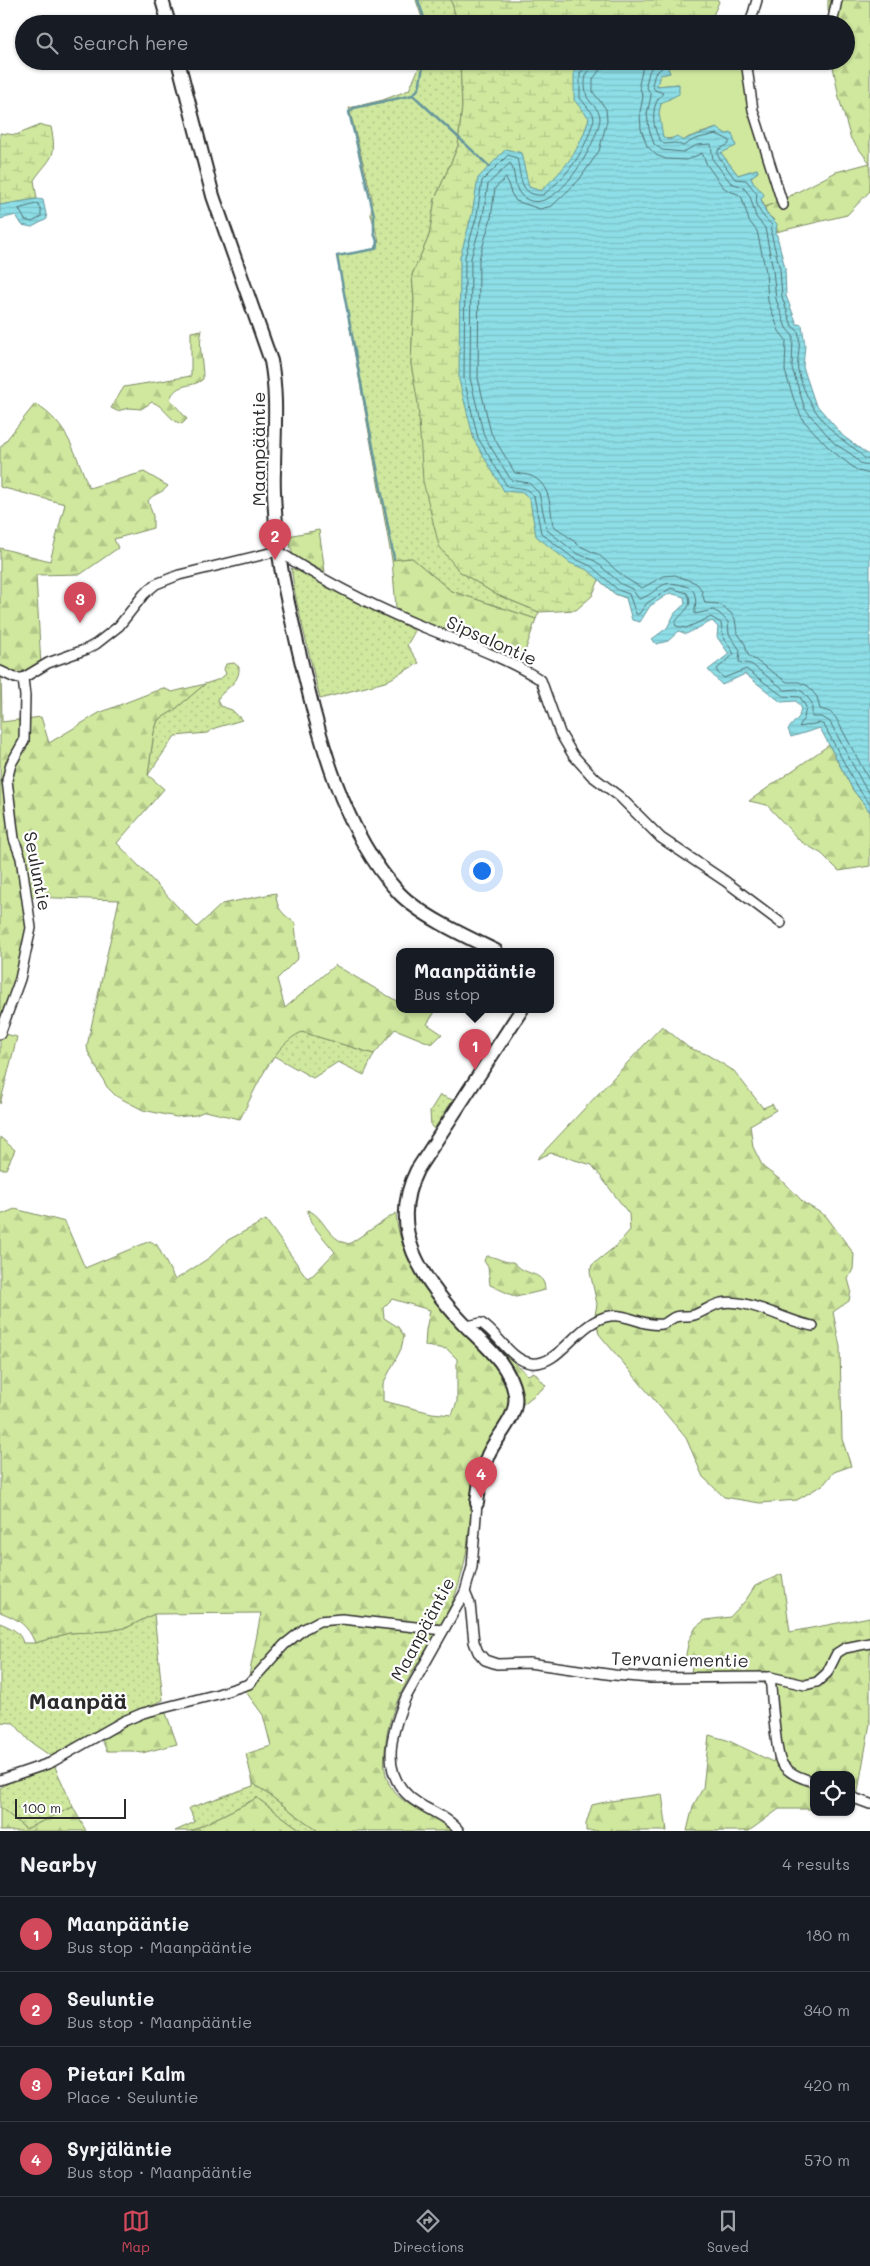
<!DOCTYPE html>
<html lang="en">
<head>
<meta charset="utf-8">
<style>
  body { margin:0; font-family:Mali,sans-serif; background:#242831; color:#f1f3f6 }
  .controls { position:absolute; right:15px; bottom:15px; display:grid; overflow:hidden; border-radius:10px; box-shadow:0 1px 4px #0004 }
  .controls button { width:45px; height:45px; display:grid; place-items:center; padding:0; border:0; border-bottom:1px solid #363941; background:#171b24; color:#f1f3f6; font:25px sans-serif }
  .scale { position:absolute; left:15px; bottom:12px; width:111px; box-sizing:border-box; padding-left:5px; border:2px solid #2b2b2b; border-top:0; font-size:14px; line-height:18px; white-space:nowrap; color:#2b2b2b; -webkit-text-stroke:4px #fff; paint-order:stroke }
  .you { position:absolute; left:481px; top:870px; width:18px; height:18px; margin:-12px; border:4px solid #fff; border-radius:50%; background:#1a73e8; box-shadow:0 0 0 8px #1a73e833 }
  .badge { display:grid; place-items:center; width:32px; height:32px; border-radius:50%; background:#d1495b; color:#fff; font-size:16px; font-weight:700 }
  .pin { position:absolute; translate:-50% -41px; filter:drop-shadow(0 1px 2px #0008) }
  .pin::after { content:''; position:absolute; top:26px; width:18px; height:15px; background:inherit; clip-path:polygon(0 0,100% 0,50% 100%) }
  .popup { position:absolute; left:396px; top:948px; width:158px; height:65px; box-sizing:border-box; display:grid; place-content:center; border-radius:10px; background:#171b24; filter:drop-shadow(0 1px 4px #0005); font-size:16px; white-space:nowrap; color:#9ea1a6 }
  .popup b { font-size:19px; color:#f1f3f6 }
  .popup::after { content:''; position:absolute; left:50%; top:100%; margin-left:-10px; border:10px solid transparent; border-top-color:#171b24 }
  .list { margin:0; padding:0; list-style:none }
  h2 { display:flex; justify-content:space-between; align-items:center; height:65px; margin:0; padding:0 20px; font-size:21px }
  h2 small { font-size:16px; font-weight:400; color:#9ea1a6 }
  .list li { display:grid; grid-template-columns:32px 1fr auto; gap:15px; align-items:center; box-sizing:border-box; height:75px; padding:0 20px; border-top:1px solid #363941 }
  .list b { display:block; font-size:19px; white-space:nowrap }
  .list p { margin:0; font-size:16px; white-space:nowrap; color:#9ea1a6 }
  .list em { font-size:16px; font-style:normal; color:#9ea1a6 }
  .icon { flex:none; width:28px; height:28px; fill:none; stroke:currentColor; stroke-width:2; stroke-linecap:round; stroke-linejoin:round }
  .map { position:relative; flex:none; width:870px; height:1831px; overflow:hidden }
  .search { position:absolute; background:#171b24; box-shadow:0 1px 4px #0004; left:15px; right:15px; top:15px; height:55px; display:flex; align-items:center; gap:12px; box-sizing:border-box; padding:0 18px; border-radius:28px; color:#9ea1a6; font-size:19px }
  .sheet { height:365px; background:#171b24 }
  nav { display:flex; justify-content:space-around; align-items:center; box-sizing:border-box; height:70px; border-top:1px solid #363941; background:#171b24; font-size:14px; color:#9ea1a6 }
  nav a { display:grid; justify-items:center; gap:2px }
  nav .on { color:#d1495b }
  .map>svg:first-child { display:block }
  .grass { fill:url(#grass-dots); stroke:#7d8a64 }
  .forest { fill:url(#forest-firs); stroke:#7d8a64; fill-rule:evenodd }
  .wetland { fill:url(#wetland-marsh); stroke:#7d8a64 }
  .park { fill:#cfe89e; stroke:#7d8a64 }
  .water { fill:url(#water-rules); stroke:#66969c }
  .lines { fill:none; stroke-linecap:round; stroke-linejoin:round }
  .shore { stroke:#527376; stroke-width:1 }
  .stream { stroke:#66969c; stroke-width:2.5 }
  .street-casing { stroke:#2b2b2b; stroke-width:12 }
  .secondary-casing { stroke:#2b2b2b; stroke-width:16 }
  .street { stroke:#fff; stroke-width:9 }
  .secondary { stroke:#fff; stroke-width:12 }
  .labels { text-anchor:middle; dominant-baseline:central; stroke-width:4.5; stroke-linejoin:round; paint-order:stroke }
  .street-label { font-size:18px; fill:#2b2b2b; stroke:#fff }
  .district-label { font-size:22px; font-weight:bold; fill:#2b2b2b; stroke:#fff }
</style>
</head>
<body>
<div class="map">
<svg width="870" height="1831" viewBox="0 0 870 1831">
  <defs>
    <pattern id="grass-dots" width="8" height="8" patternUnits="userSpaceOnUse" patternTransform="scale(1.25)"><rect width="8" height="8" fill="#cfe89e"/><path d="M2 2h.1M6 6h.1" fill="none" stroke="#b2c788" stroke-width="1.8" stroke-linecap="round"/></pattern>
    <pattern id="forest-firs" width="22" height="20" patternUnits="userSpaceOnUse" patternTransform="scale(1.25)"><rect width="22" height="20" fill="#cfe89e"/><path d="M5 1l3.5 6h-7zM16 11l3.5 6h-7z" fill="#b2c788"/></pattern>
    <pattern id="wetland-marsh" width="20" height="14" patternUnits="userSpaceOnUse" patternTransform="scale(1.25)"><rect width="20" height="14" fill="#cfe89e"/><path d="M1 5h8M5 5V1M11 12h8M15 12V8" fill="none" stroke="#b2c788"/></pattern>
    <pattern id="water-rules" width="6" height="5" patternUnits="userSpaceOnUse" patternTransform="scale(1.25)"><rect width="6" height="5" fill="#8ddee7"/><path d="M0 2.5h6" fill="none" stroke="#7abfc6"/></pattern>
  </defs>
  <rect width="100%" height="100%" fill="#fff"/>
  <filter id="ink" filterUnits="userSpaceOnUse"><feTurbulence type="fractalNoise" baseFrequency=".02" numOctaves="2"/><feDisplacementMap in="SourceGraphic" scale="10" xChannelSelector="R" yChannelSelector="G"/><feConvolveMatrix kernelMatrix="1 2 1 2 8 2 1 2 1" color-interpolation-filters="sRGB"/></filter>
  <g filter="url(#ink)">
    <g class="grass">
      <path d="M416 0H451L458 24H424Z"/>
      <path d="M422 61H460L462 106 458 146 435 199 429 236 412 275 414 300 411 364 450 558 459 571 495 594 539 612 536 619 451 591 412 558 392 560 337 256 375 249 379 241 371 215 372 198 349 108 383 100 409 90Z"/>
      <path d="M291 568 343 591 415 631 407 645 419 663 385 682 320 699 296 599Z"/>
      <path d="M234 663 239 667C240 684 225 687 217 700L220 706 232 710 242 720 215 728 207 733 175 736 148 775 154 732 158 720 173 711 205 684 220 679 226 674 224 669 226 664Z"/>
      <path d="M302 1032 374 1054 364 1075 338 1062 313 1078 274 1056 289 1037Z"/>
      <path d="M440 1095 453 1100 434 1129 431 1126 430 1111Z"/>
      <path d="M154 1614 163 1700 115 1721 52 1757 29 1741 14 1723 0 1722V1623C11 1628 20 1631 23 1643H35L69 1633 109 1631 128 1627Z"/>
      <path d="M55 1767 73 1807 26 1829 0 1807V1788L10 1782Z"/>
      <path d="M253 1783 318 1831H302L257 1798 191 1831H175L195 1822 189 1808 253 1786Z"/>
    </g>
    <g class="forest">
      <path d="M828 0H870V191L847 215 776 232 774 220 766 213 765 207 784 199 836 172 870 163 851 139 839 98 832 61H846V24H834L828 10Z"/>
      <path d="M202 330C198 347 203 361 203 379 192 389 177 381 170 399L187 419 182 424C169 421 165 406 152 402L141 409 129 408 117 411 111 408 124 387 191 376V332Z"/>
      <path d="M35 404C68 423 76 456 89 488L144 472 168 486C162 494 153 493 148 501L153 516V528L114 539 118 548 81 574 36 575 41 666 28 676 1 672 2 722 41 717 49 743 99 713 163 688 172 692 205 684 173 711 158 720 154 732 148 775 164 789 117 843 197 927 222 904 276 893C276 909 283 914 295 923L298 958 277 979 285 1008 335 965 400 1003V1009H437L427 1024 442 1034 432 1044 395 1029 374 1054 302 1032C272 1045 255 1091 240 1119L205 1111 196 1115 176 1117 143 1110 116 1096 107 1087 88 1052 87 1046 119 900 28 897 31 928 1 1033 17 1037 0 1104V548L50 561 65 504 0 487V448Z"/>
      <path d="M319 530 325 572 293 556 288 536Z"/>
      <path d="M412 558 451 591 536 619 521 663 418 621 396 608 392 560Z"/>
      <path d="M829 745 853 790 870 812V866L839 871 822 854 800 841 767 805 749 801Z"/>
      <path d="M662 1026 689 1048 706 1054 734 1071 763 1108 772 1104 776 1110 750 1125 753 1147 763 1167 786 1184 804 1203 826 1216 854 1254 853 1269 848 1279 851 1290 849 1301 833 1312 840 1347 842 1439 851 1466 834 1472 824 1484 797 1500 760 1503 724 1497 703 1477 686 1438 599 1334 595 1315 597 1304 590 1272 592 1265 616 1246 630 1230 629 1214 592 1165 551 1153 537 1159Z"/>
      <path d="M0 1137 15 1150 6 1169H0Z"/>
      <path d="M15 1209 65 1222 85 1268 150 1241 157 1245 175 1280 209 1258 228 1240 266 1220 307 1278 313 1275 335 1252 311 1223 307 1210C325 1216 326 1239 349 1244L396 1213C397 1228 401 1244 409 1256 430 1287 459 1317 483 1347 495 1360 512 1379 511 1399 510 1420 490 1432 483 1451 468 1490 473 1542 459 1584 441 1643 388 1686 385 1751 384 1761 384 1771 388 1781 399 1808 432 1811 451 1831H318L253 1783 246 1754 271 1746 263 1715 246 1692 261 1613 154 1614 128 1627 109 1631 69 1633 35 1643C28 1625 18 1619 0 1612V1215ZM392 1299 430 1310 426 1330 425 1346 447 1349 457 1359V1402L452 1415 432 1413 383 1401V1384L401 1349 404 1336 398 1327 384 1318 383 1308Z"/>
      <path d="M486 1256C496 1256 503 1263 513 1262 516 1264 519 1268 523 1270 533 1275 545 1275 545 1290L516 1297 490 1285 488 1267 484 1261Z"/>
      <path d="M503 1353 528 1375 534 1372 546 1386 522 1405C521 1384 514 1370 503 1353Z"/>
      <path d="M782 1574 790 1632 870 1617V1723L855 1808H851V1775H814V1809H779L749 1831H687L693 1806 703 1788 709 1735 727 1740 773 1762 775 1755 768 1689 763 1682 690 1683 692 1665 685 1659 689 1640 696 1627 705 1620 730 1617 746 1600 755 1586Z"/>
      <path d="M166 1713 177 1744 142 1753 132 1751H107L102 1740C121 1725 141 1716 166 1713Z"/>
      <path d="M662 1794 667 1831H586V1824L592 1805C615 1799 638 1798 662 1794Z"/>
      <path d="M257 1798 302 1831H191Z"/>
      <path d="M0 1807 26 1829 73 1807 86 1831H0Z"/>
    </g>
    <g class="wetland">
      <path d="M451 0H718L719 2 709 24H458Z"/>
      <path d="M460 61H603L639 603 615 594 599 580 592 596 576 610 539 612 495 594 459 571 439 546 423 481 418 404 411 364 414 300 412 275 429 236 435 199 458 146 462 106Z"/>
      <path d="M41 125 51 127C58 159 50 157 34 180L37 199 0 205V133L16 135Z"/>
    </g>
    <path class="park" d="M665 61H749L750 86 784 199 765 207 761 199 762 191 756 187 751 177 758 172 757 169 738 175 721 153 726 134 717 128 689 137 683 141 674 138 665 139C658 131 655 109 664 100L670 99 678 84 657 86 660 75 670 73Z"/>
    <g class="water">
      <path d="M584 61H665L670 73 660 75 657 86 679 84V94L661 103 659 113 663 137 669 140 677 136 683 141C694 134 705 134 717 128L726 134 732 133 736 146 721 153 738 175 757 169 758 172 751 177C752 185 761 188 764 195L761 199 766 213 777 224 776 232 785 268 786 296 797 324 802 325 805 345 803 367 815 403 843 436 870 456V812L853 790 820 728 791 737 788 729 799 717 801 707 796 701 781 702 745 674 722 685 708 670 729 654 717 637 718 627 712 621 686 634 679 631 668 641 656 644 652 639 667 628 675 613 685 604 684 597 670 593 650 606 640 622 632 620 626 598 615 594 588 570 570 563 536 536 530 500 524 493 504 491 474 440 459 380 460 257 472 214 478 178 506 149 521 153 529 187 541 191C567 166 579 152 589 118L574 100V70Z"/>
      <path d="M37 199 43 200 47 219 32 227 22 225 16 215 0 219V205Z"/>
    </g>
    <g class="lines">
      <g class="shore">
        <path d="M587 61 586 66 580 73V98L593 114 594 119C585 151 570 174 543 195 519 197 521 175 517 158L508 155 482 181 477 215 465 257 464 379 478 438 507 486 526 489 534 496 541 533 573 558 591 566 618 590 629 594 636 614H639L647 603 671 588 687 593C696 607 681 612 675 623L676 626 686 628 711 617 721 623 723 636 734 654 717 669V672L724 678 746 669 783 696 800 697 806 707 804 718 799 727 819 723 824 725 857 787 870 804"/>
        <path d="M593 61C593 68 589 69 587 74 584 78 585 89 586 93 587 103 601 108 600 119 597 145 551 225 521 195 513 187 516 171 510 163L488 184 483 216 471 258 470 378 484 436 511 480 529 483 539 493 547 530 576 553 595 561 621 584 632 589 639 599C660 593 658 577 685 586 690 587 694 590 695 596 697 603 694 609 695 614L713 610 719 613 728 622 729 634 740 650 739 662 751 664 785 690 797 689 803 692 812 703V717H822L830 722 863 784 870 794"/>
        <path d="M601 61 599 71 593 79V92L606 109 607 121 599 151 579 180 552 206 540 209 516 201 511 193 506 178 495 188 491 218 479 259 478 378 491 433 515 473C520 474 526 474 531 476 551 484 550 508 553 525L580 546 599 555 625 578 642 588 664 576 675 575 696 583 701 589 705 603 719 604 731 613 735 619 737 632 745 644 748 655 787 682H799L808 686 817 697 820 709 830 712 836 718 870 782"/>
        <path d="M647 61 642 70 639 85 643 97 640 112 641 129 647 146 656 155 666 159 687 160 702 153 707 165 723 187 729 191 738 194 742 198 749 221 757 231 766 272 768 301 779 331 786 340 785 371 794 400 803 420 831 450 858 471 870 474"/>
        <path d="M655 61 649 72 646 85 651 96 647 114 649 129 654 144 662 150 683 152 697 145 711 144 713 160 731 183 743 187 750 196 756 217 765 228 773 270 776 299 786 328 793 336 792 368 805 409 835 444 851 454 860 463 870 466"/>
        <path d="M661 61 662 68 655 73 652 85 655 90 663 93C661 96 657 99 656 103 651 115 654 137 664 144L676 143 683 146 695 139 716 134 729 140V144L718 150V156L735 179 746 180 757 194C754 207 763 217 772 225L771 233 780 269 782 297 792 326 798 331C802 345 796 359 798 370 806 404 826 430 855 449 861 453 862 459 870 460"/>
        <path d="M38 204 41 210V217L32 222 25 220 19 209Z"/>
      </g>
      <g class="stream">
        <path d="M418 0 426 24"/>
        <path d="M413 95 490 167"/>
        <path d="M394 558 337 256 375 249 378 244 374 233V215L349 112 354 108 413 95 419 88 424 61"/>
      </g>
      <defs>
        <g id="street">
          <path d="M750 24 757 0"/>
          <path d="M832 24 837 0"/>
          <path d="M746 61 753 110 783 205"/>
          <path d="M0 671 15 678H23"/>
          <path d="M0 1034 20 979 31 928 21 858 14 839 7 780 11 764 24 741 25 696 23 678 48 663 87 649 96 644 119 626 144 594 156 584 179 575 278 551C321 580 369 604 416 624 458 641 503 656 541 680L560 733 573 755 592 776 620 797 661 838 725 881 781 923"/>
          <path d="M467 1326 481 1323C498 1333 510 1360 531 1363 560 1367 577 1321 610 1316 627 1313 644 1327 662 1324 667 1323 670 1319 675 1317 681 1315 688 1317 694 1315 703 1312 712 1305 721 1303 750 1298 784 1321 813 1326"/>
          <path d="M465 1592 470 1604 474 1642 478 1652 485 1660 497 1664 529 1663 614 1675 650 1678 770 1677 805 1685 817 1682 827 1673 837 1653 845 1648 870 1643"/>
          <path d="M770 1677C772 1694 775 1750 781 1762 788 1774 802 1778 814 1782"/>
          <path d="M0 1780 50 1763 124 1721 143 1713 218 1694 249 1684 284 1645 304 1629 319 1621 342 1619 443 1630"/>
          <path d="M851 1797 870 1804"/>
          <path d="M459 1831C449 1818 432 1812 418 1803 378 1778 390 1735 406 1697L465 1592 472 1567 477 1503"/>
        </g>
        <g id="secondary">
          <path d="M162 0 169 24"/>
          <path d="M178 61 213 196 271 361C278 398 274 434 274 471 273 492 275 514 277 535 280 572 289 607 297 643 317 727 339 828 399 893 421 916 467 937 496 951"/>
          <path d="M477 1503C479 1486 481 1471 488 1455 497 1435 519 1417 515 1394 509 1362 483 1344 462 1322 422 1279 387 1229 417 1170L522 1009"/>
        </g>
      </defs>
      <use href="#street" class="street-casing"/>
      <use href="#secondary" class="secondary-casing"/>
      <use href="#street" class="street"/>
      <use href="#secondary" class="secondary"/>
    </g>
  </g>
  <g class="labels">
    <g class="street-label">
      <text transform="translate(258 449) rotate(-90)">Maanpääntie</text>
      <text transform="translate(492 640) rotate(24)">Sipsalontie</text>
      <text transform="translate(38 871) rotate(79)">Seuluntie</text>
      <text transform="translate(422 1629) rotate(-62)">Maanpääntie</text>
      <text transform="translate(680 1659) rotate(1)">Tervaniementie</text>
    </g>
    <g class="district-label">
      <text x="78" y="1700">Maanpää</text>
    </g>
  </g>
</svg>
<div class="controls">
<button><svg class="icon" aria-label="locate" viewBox="0 0 24 24"><circle cx="12" cy="12" r="6"/><path d="M12 2v4M12 18v4M2 12h4M18 12h4"/></svg></button>
</div>
<div class="scale">100 m</div>
<div class="you"></div>
<div class="pin badge" style="left:475px;top:1070px">1</div>
<div class="popup"><b>Maanpääntie</b>Bus stop</div>
<div class="pin badge" style="left:275px;top:560px">2</div>
<div class="pin badge" style="left:80px;top:623px">3</div>
<div class="pin badge" style="left:481px;top:1498px">4</div>
<div class="search"><svg class="icon" aria-label="search" viewBox="0 0 24 24"><circle cx="10" cy="10" r="6"/><path d="M15 15l6 6"/></svg>Search here</div>
</div>
<section class="sheet">
<h2>Nearby<small>4 results</small></h2>
<ul class="list">
<li><span class="badge">1</span><div><b>Maanpääntie</b><p>Bus stop · Maanpääntie</p></div><em>180 m</em></li>
<li><span class="badge">2</span><div><b>Seuluntie</b><p>Bus stop · Maanpääntie</p></div><em>340 m</em></li>
<li><span class="badge">3</span><div><b>Pietari Kalm</b><p>Place · Seuluntie</p></div><em>420 m</em></li>
<li><span class="badge">4</span><div><b>Syrjäläntie</b><p>Bus stop · Maanpääntie</p></div><em>570 m</em></li>
</ul>
</section>
<nav>
<a class="on"><svg class="icon" aria-label="map" viewBox="0 0 24 24"><path d="M3 6l6-2 6 2 6-2v14l-6 2-6-2-6 2zM9 4v14M15 6v14"/></svg>Map</a>
<a><svg class="icon" aria-label="directions" viewBox="0 0 24 24"><path d="M12 3l9 9-9 9-9-9zM9 14v-3h6M13 9l2 2-2 2"/></svg>Directions</a>
<a><svg class="icon" aria-label="saved" viewBox="0 0 24 24"><path d="M7 4h10v16l-5-4-5 4z"/></svg>Saved</a>
</nav>
</body>
</html>
